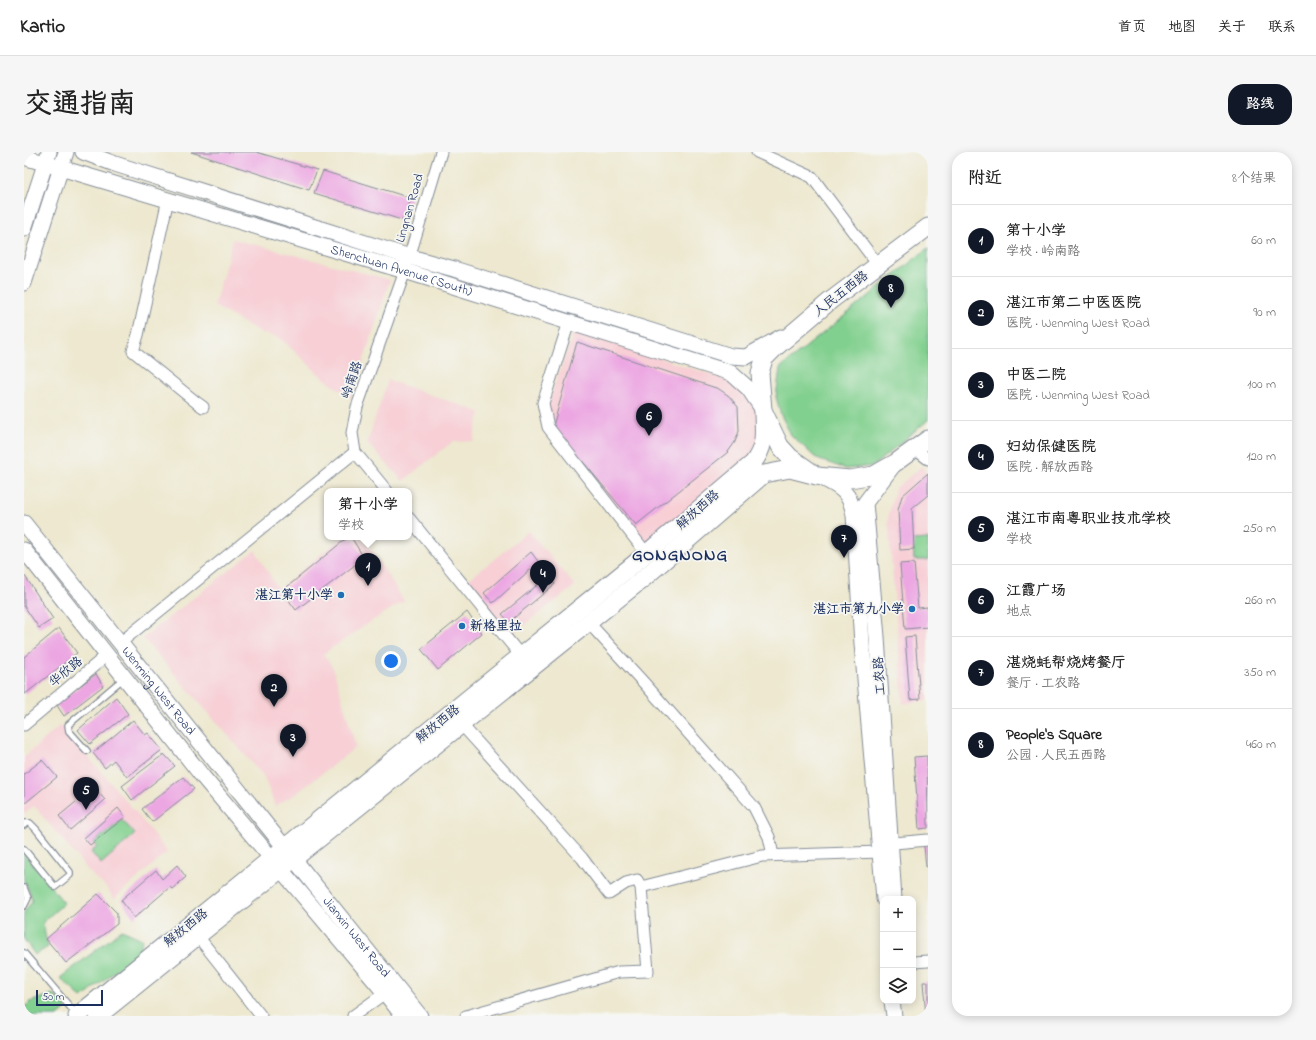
<!DOCTYPE html>
<html lang="zh">
<head>
<meta charset="utf-8">
<style>
  body { margin:0; font-family:"Indie Flower","LXGW WenKai TC",sans-serif; background:#f6f6f6; color:#222 }
  .controls { position:absolute; right:12px; bottom:12px; display:grid; overflow:hidden; border-radius:8px; box-shadow:0 2px 10px #0003 }
  .controls button { width:36px; height:36px; display:grid; place-items:center; padding:0; border:0; border-bottom:1px solid #e0e0e0; background:#fff; color:#222; font:20px sans-serif }
  .scale { position:absolute; left:12px; bottom:10px; width:67px; box-sizing:border-box; padding-left:4px; border:2px solid #1b2f5e; border-top:0; font-size:11px; line-height:14px; white-space:nowrap; color:#1b2f5e; -webkit-text-stroke:3px #f6f6f2; paint-order:stroke }
  .you { position:absolute; left:367px; top:509px; width:14px; height:14px; margin:-10px; border:3px solid #fff; border-radius:50%; background:#1a73e8; box-shadow:0 0 0 6px #1a73e833 }
  .badge { display:grid; place-items:center; width:26px; height:26px; border-radius:50%; background:#111827; color:#fff; font-size:13px; font-weight:700 }
  .pin { position:absolute; translate:-50% -33px; filter:drop-shadow(0 1px 2px #0008) }
  .pin::after { content:''; position:absolute; top:21px; width:14px; height:12px; background:inherit; clip-path:polygon(0 0,100% 0,50% 100%) }
  .popup { position:absolute; left:300px; top:336px; width:88px; height:52px; box-sizing:border-box; display:grid; place-content:center; border-radius:8px; background:#fff; filter:drop-shadow(0 1px 3px #0005); font-size:13px; white-space:nowrap; color:#767676 }
  .popup b { font-size:15px; color:#222 }
  .popup::after { content:''; position:absolute; left:50%; top:100%; margin-left:-8px; border:8px solid transparent; border-top-color:#fff }
  .list { margin:0; padding:0; list-style:none }
  h2 { display:flex; justify-content:space-between; align-items:center; height:52px; margin:0; padding:0 16px; font-size:17px }
  h2 small { font-size:13px; font-weight:400; color:#767676 }
  .list li { display:grid; grid-template-columns:26px 1fr auto; gap:12px; align-items:center; box-sizing:border-box; height:72px; padding:0 16px; border-top:1px solid #e0e0e0 }
  .list b { display:block; font-size:15px; white-space:nowrap }
  .list p { margin:0; font-size:13px; white-space:nowrap; color:#767676 }
  .list em { font-size:13px; font-style:normal; color:#767676 }
  .icon { flex:none; width:22px; height:22px; fill:none; stroke:currentColor; stroke-width:2; stroke-linecap:round; stroke-linejoin:round }
  .map { position:relative; flex:none; width:904px; height:864px; overflow:hidden; border-radius:16px }
  header { display:flex; align-items:center; gap:24px; box-sizing:border-box; height:56px; padding:0 20px; background:#fff; border-bottom:1px solid #e0e0e0 }
  header strong { font-size:19px }
  nav { display:flex; gap:22px; margin-inline-start:auto; font-size:14px }
  .intro { display:flex; align-items:center; justify-content:space-between; box-sizing:border-box; height:96px; padding:0 24px }
  h1 { margin:0; font-size:28px }
  .button { padding:10px 18px; border-radius:16px; background:#111827; color:#fff; font-size:14px; font-weight:700 }
  main { display:flex; gap:24px; padding:0 24px }
  aside { flex:1; background:#fff; border-radius:16px; box-shadow:0 2px 10px #0003 }
  .map>svg:first-child { display:block }
  .built { fill:#f7cfd5 }
  .green { fill:#82d08f; stroke:#4e8076 }
  .building { fill:#eca7e2 }
  .lines { fill:none; stroke-linecap:round; stroke-linejoin:round }
  .lane-casing { stroke:#848c96; stroke-width:8 }
  .street-casing { stroke:#848c96; stroke-width:13 }
  .secondary-casing { stroke:#848c96; stroke-width:17 }
  .primary-casing { stroke:#848c96; stroke-width:19 }
  .lane { stroke:#fff; stroke-width:5.5 }
  .street { stroke:#fff; stroke-width:11 }
  .secondary { stroke:#fff; stroke-width:15 }
  .primary { stroke:#fff; stroke-width:17 }
  .poi-dot { fill:#1f6fb2; stroke:#f6f6f2; stroke-width:1.5 }
  .labels { text-anchor:middle; dominant-baseline:central; stroke-width:3.5; stroke-linejoin:round; paint-order:stroke }
  .street-label { font-size:13px; fill:#1b2f5e; stroke:#f6f6f2 }
  .poi-label { font-size:13px; font-weight:bold; fill:#1b2f5e; stroke:#f6f6f2; text-anchor:end }
  .district-label { font-size:17px; font-weight:bold; letter-spacing:1px; fill:#1b2f5e; stroke:#f6f6f2 }
</style>
</head>
<body>
<header>
<strong>Kartio</strong>
<nav><a>首页</a><a>地图</a><a>关于</a><a>联系</a></nav>
</header>
<div class="intro"><h1>交通指南</h1><a class="button">路线</a></div>
<main>
<div class="map">
<svg width="904" height="864" viewBox="0 0 904 864">
  <rect width="100%" height="100%" fill="#f6f6f2"/>
  <filter id="ink" filterUnits="userSpaceOnUse"><feTurbulence type="fractalNoise" baseFrequency=".025" numOctaves="2"/><feDisplacementMap in="SourceGraphic" scale="8" xChannelSelector="R" yChannelSelector="G"/><feConvolveMatrix kernelMatrix="1 2 1 2 8 2 1 2 1" color-interpolation-filters="sRGB"/></filter>
  <filter id="wash" filterUnits="userSpaceOnUse"><feTurbulence type="fractalNoise" baseFrequency=".012" numOctaves="4" result="noise"/><feDisplacementMap in="SourceGraphic" scale="16" xChannelSelector="R" yChannelSelector="G"/><feGaussianBlur stdDeviation="0.9" result="paint"/><feColorMatrix in="noise" values="0 0 0 0 0 0 0 0 0 0 0 0 0 0 0 0 0 1.4 0 .05"/><feComposite in="paint" operator="in"/></filter>
  <g filter="url(#wash)">
    <rect width="100%" height="100%" fill="#ede8cf"/>
    <g class="built">
      <path d="M209 87 366 128 327 246 297 224 256 186 238 181 190 154Z"/>
      <path d="M550 179 701 227 721 241 734 260V289L726 305 623 394 526 274 524 252Z"/>
      <path d="M364 228 456 260 449 289 428 290 379 329 343 291Z"/>
      <path d="M898 314 904 325V548L879 552 864 366 871 337Z"/>
      <path d="M505 379 551 434 487 483 443 429Z"/>
      <path d="M318 385H335L348 399 380 449 351 467 299 502 309 516 332 595 273 641 251 654 240 625 119 486 231 398 263 452 255 437Z"/>
      <path d="M37 573 114 663 143 700 90 747 82 735 68 723 10 654 0 662V605Z"/>
    </g>
    <g class="green">
      <path d="M904 96V268L849 314 822 317 793 307 767 283 757 263 752 245 756 216Z"/>
      <path d="M904 387V408H890L889 388Z"/>
      <path d="M98 668 111 682 77 712 67 700 73 695 69 691Z"/>
      <path d="M0 701 40 751 19 770 21 782 24 795 11 803 0 787V761L8 749 7 743 0 728Z"/>
      <path d="M98 778 118 787 116 800 58 846 36 826Z"/>
      <path d="M29 842 43 856 34 864H0V856L6 850Z"/>
    </g>
    <g id="blocks">
      <g class="building">
        <path d="M167 0H232L293 18 285 38Z"/>
        <path d="M299 19 387 46 381 69 290 41Z"/>
        <path d="M553 190 695 237 705 244 714 255 715 279 711 290 704 300 612 373 529 274Z"/>
        <path d="M904 321V343L888 356 890 397 876 398 874 358 878 344Z"/>
        <path d="M324 385H327L340 406 272 458 258 439Z"/>
        <path d="M507 400 531 432 485 470 478 462 517 430 507 417 469 451 460 441Z"/>
        <path d="M890 411 894 456 904 455V475L881 477 876 412Z"/>
        <path d="M1 424 29 467 15 476 0 454V425Z"/>
        <path d="M443 460 458 481 414 518 397 497Z"/>
        <path d="M35 476 53 501 0 543V505Z"/>
        <path d="M891 484 896 547 886 548 881 485Z"/>
        <path d="M72 522 79 534 40 564 32 552Z"/>
        <path d="M92 545 104 562 66 592 54 578Z"/>
        <path d="M109 568 121 583 124 581 138 598 103 625 90 608 81 616 69 601Z"/>
        <path d="M140 602 151 614 108 648 98 634Z"/>
        <path d="M903 604 904 676 895 677 890 605Z"/>
        <path d="M18 608 33 625 0 652V622Z"/>
        <path d="M159 625 170 637 128 670 118 657Z"/>
        <path d="M70 635 81 648 46 678 35 664Z"/>
        <path d="M94 656 101 665 66 693 60 686Z"/>
        <path d="M904 693V715H902L900 694Z"/>
        <path d="M153 713 162 725 148 737 146 735 110 766 97 748 132 718 138 727Z"/>
        <path d="M74 742 93 761V772L42 811 22 787Z"/>
        <path d="M899 830H904V864H902Z"/>
      </g>
    </g>
  </g>
  <g filter="url(#ink)">
    <use href="#blocks" fill-opacity="0" stroke="#848c96" stroke-width="1"/>
    <g class="lines">
      <defs>
        <g id="lane">
          <path d="M63 599 45 579 44 573 100 526"/>
          <path d="M0 673 2 671H6L12 677 46 720V723L31 735 0 697"/>
          <path d="M0 736 4 746 0 754"/>
          <path d="M0 801 52 862"/>
        </g>
        <g id="street">
          <path d="M733 0 788 25 854 113"/>
          <path d="M144 47 114 183 109 199 172 250 179 255"/>
          <path d="M545 170 519 251 524 275 623 402"/>
          <path d="M891 297 904 307"/>
          <path d="M363 339 331 300 328 281 333 255 381 119 417 0"/>
          <path d="M385 366 501 509"/>
          <path d="M564 470 620 531 730 655 745 685 749 703"/>
          <path d="M96 491 331 300"/>
          <path d="M437 572 558 706 585 742 602 731 613 728 617 735"/>
          <path d="M0 573 83 503"/>
          <path d="M859 692 904 688"/>
          <path d="M176 787 237 864"/>
          <path d="M889 810 904 809"/>
          <path d="M329 864 361 841"/>
          <path d="M442 864 595 820 624 819 617 735 738 704 856 700"/>
        </g>
        <g id="secondary">
          <path d="M59 0 91 12 386 105 430 117 707 204 722 205 757 185"/>
          <path id="s1" d="M0 5 381 119 707 221 725 237 739 258"/>
          <path d="M0 77 25 0"/>
          <path d="M0 131 42 0"/>
          <path d="M796 325C816 335 826 339 830 363L838 492 860 747"/>
          <path id="s2" d="M0 371 396 864"/>
          <path d="M0 398 179 625 361 841 379 864"/>
          <path d="M870 747 853 485 841 351 871 311"/>
          <path d="M868 849 870 864"/>
        </g>
        <g id="primary">
          <path d="M904 75 806 149 751 196 740 207 736 221 739 258 756 294 766 305 793 324 826 327 850 323 871 311 904 287"/>
          <path d="M53 864 610 412 729 311C743 292 739 281 739 258"/>
          <path d="M74 864 621 425 740 322 766 317 793 324"/>
        </g>
      </defs>
      <use href="#lane" class="lane-casing"/>
      <use href="#street" class="street-casing"/>
      <use href="#secondary" class="secondary-casing"/>
      <use href="#primary" class="primary-casing"/>
      <use href="#lane" class="lane"/>
      <use href="#street" class="street"/>
      <use href="#secondary" class="secondary"/>
      <use href="#primary" class="primary"/>
    </g>
  </g>
  <g class="poi-dot">
    <circle cx="317" cy="443" r="4"/>
    <circle cx="888" cy="457" r="4"/>
    <circle cx="438" cy="474" r="4"/>
  </g>
  <g class="labels">
    <g class="street-label">
      <text transform="translate(386 56) rotate(-74)">Lingnan Road</text>
      <text stroke="none"><textPath href="#s1" startOffset="394">Shenchuan Avenue (South)</textPath></text>
      <text transform="translate(817 142) rotate(-38)">人民五西路</text>
      <text transform="translate(328 228) rotate(-71)">岭南路</text>
      <text transform="translate(674 358) rotate(-41)">解放西路</text>
      <text transform="translate(42 520) rotate(-40)">华欣路</text>
      <text transform="translate(856 524) rotate(-94)">工农路</text>
      <text stroke="none"><textPath href="#s2" startOffset="215">Wenming West Road</textPath></text>
      <text transform="translate(414 572) rotate(-39)">解放西路</text>
      <text transform="translate(162 776) rotate(-39)">解放西路</text>
      <text stroke="none"><textPath href="#s2" startOffset="531">Jianxin West Road</textPath></text>
    </g>
    <g class="poi-label">
      <text x="309" y="443">湛江第十小学</text>
      <text x="880" y="457">湛江市第九小学</text>
      <text x="446" y="474" text-anchor="start">新格里拉</text>
    </g>
    <g class="district-label">
      <text x="656" y="403">GONGNONG</text>
    </g>
  </g>
</svg>
<div class="controls">
<button>+</button>
<button>−</button>
<button><svg class="icon" aria-label="layers" viewBox="0 0 24 24"><path d="M12 4l9 5-9 5-9-5zM3 14l9 5 9-5"/></svg></button>
</div>
<div class="scale">50 m</div>
<div class="you"></div>
<div class="pin badge" style="left:344px;top:434px">1</div>
<div class="popup"><b>第十小学</b>学校</div>
<div class="pin badge" style="left:250px;top:555px">2</div>
<div class="pin badge" style="left:269px;top:605px">3</div>
<div class="pin badge" style="left:519px;top:441px">4</div>
<div class="pin badge" style="left:62px;top:658px">5</div>
<div class="pin badge" style="left:625px;top:284px">6</div>
<div class="pin badge" style="left:820px;top:406px">7</div>
<div class="pin badge" style="left:867px;top:156px">8</div>
</div>
<aside>
<h2>附近<small>8个结果</small></h2>
<ul class="list">
<li><span class="badge">1</span><div><b>第十小学</b><p>学校 · 岭南路</p></div><em>60 m</em></li>
<li><span class="badge">2</span><div><b>湛江市第二中医医院</b><p>医院 · Wenming West Road</p></div><em>90 m</em></li>
<li><span class="badge">3</span><div><b>中医二院</b><p>医院 · Wenming West Road</p></div><em>100 m</em></li>
<li><span class="badge">4</span><div><b>妇幼保健医院</b><p>医院 · 解放西路</p></div><em>120 m</em></li>
<li><span class="badge">5</span><div><b>湛江市南粤职业技术学校</b><p>学校</p></div><em>250 m</em></li>
<li><span class="badge">6</span><div><b>江霞广场</b><p>地点</p></div><em>260 m</em></li>
<li><span class="badge">7</span><div><b>湛烧蚝帮烧烤餐厅</b><p>餐厅 · 工农路</p></div><em>350 m</em></li>
<li><span class="badge">8</span><div><b>People's Square</b><p>公园 · 人民五西路</p></div><em>460 m</em></li>
</ul>
</aside>
</main>
</body>
</html>
